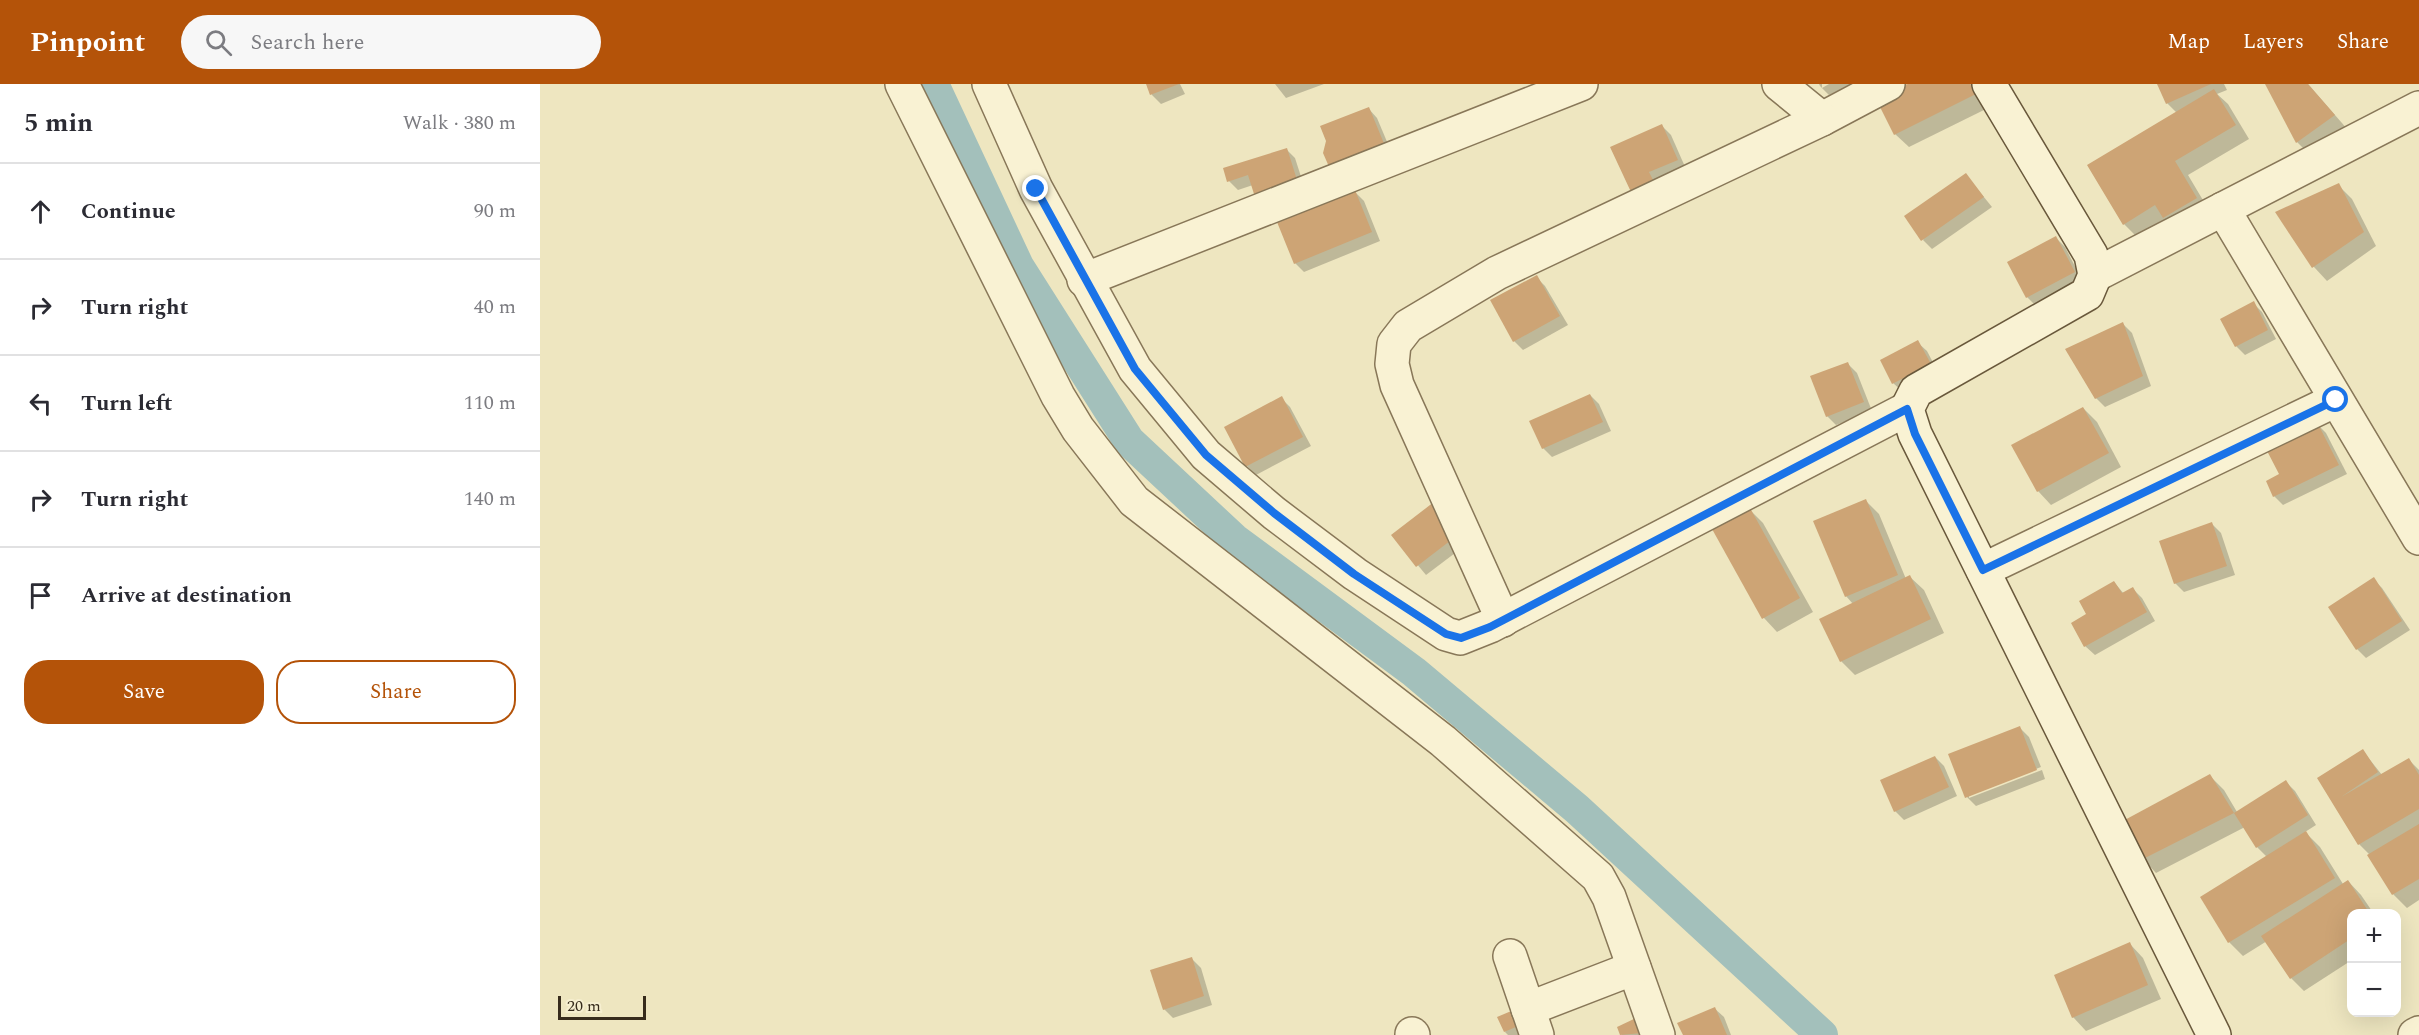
<!DOCTYPE html>
<html lang="en">
<head>
<meta charset="utf-8">
<style>
  body { margin:0; font-family:Spectral,serif; background:#f7f7f7; color:#2b2b33 }
  .controls { position:absolute; right:18px; bottom:18px; display:grid; overflow:hidden; border-radius:12px; box-shadow:0 6px 24px #0002 }
  .controls button { width:54px; height:54px; display:grid; place-items:center; padding:0; border:0; border-bottom:2px solid #e1e1e2; background:#fff; color:#2b2b33; font:30px sans-serif }
  .scale { position:absolute; left:18px; bottom:15px; width:88px; box-sizing:border-box; padding-left:6px; border:3px solid #372c1c; border-top:0; font-size:16px; line-height:21px; white-space:nowrap; color:#372c1c; -webkit-text-stroke:4px #f6efd0; paint-order:stroke }
  .stop { position:absolute; width:18px; height:18px; margin:-14px; border:4px solid #1a73e8; border-radius:50%; background:#fff }
  .stop.end { background:#1a73e8; border-color:#fff; box-shadow:0 2px 6px #0008 }
  .list { margin:0; padding:0; list-style:none }
  h2 { display:flex; justify-content:space-between; align-items:center; height:78px; margin:0; padding:0 24px; font-size:26px }
  h2 small { font-size:20px; font-weight:400; color:#7c7c81 }
  .list li { display:grid; grid-template-columns:39px 1fr auto; gap:18px; align-items:center; box-sizing:border-box; height:96px; padding:0 24px; border-top:2px solid #e1e1e2 }
  .list b { display:block; font-size:22px; white-space:nowrap }
  .list em { font-size:20px; font-style:normal; color:#7c7c81 }
  .actions { display:flex; gap:12px; padding:18px 24px }
  .actions a { flex:1; padding:14px 0; border:2px solid #b45309; border-radius:24px; text-align:center; font-size:21px; color:#b45309 }
  .actions .main { background:#b45309; color:#fff }
  .icon { flex:none; width:33px; height:33px; fill:none; stroke:currentColor; stroke-width:2; stroke-linecap:round; stroke-linejoin:round }
  .map { position:relative; flex:none; width:1879px; height:951px; overflow:hidden }
  header { display:flex; align-items:center; gap:36px; box-sizing:border-box; height:84px; padding:0 30px; background:#b45309; color:#fff }
  header strong { font-size:28px }
  nav { display:flex; gap:33px; margin-inline-start:auto; font-size:21px }
  .search { width:420px; height:54px; background:#f7f7f7; display:flex; align-items:center; gap:15px; box-sizing:border-box; padding:0 21px; border-radius:33px; color:#7c7c81; font-size:22px }
  main { display:flex }
  aside { flex:1; background:#fff }
  .map>svg:first-child { display:block }
  .shadow { fill:#0003 }
  .lines { fill:none; stroke-linecap:round; stroke-linejoin:round }
  .canal { stroke:#a3c0bb; stroke-width:32 }
  .building { fill:#cda475 }
  .street-casing { stroke:#887758; stroke-width:36 }
  .secondary-casing { stroke:#69583b; stroke-width:36 }
  .street { stroke:#f9f2d3; stroke-width:33 }
  .secondary { stroke:#f9f2d3; stroke-width:33 }
  .route { stroke:#1a73e8; stroke-width:8 }
</style>
</head>
<body>
<header>
<strong>Pinpoint</strong>
<div class="search"><svg class="icon" aria-label="search" viewBox="0 0 24 24"><circle cx="10" cy="10" r="6"/><path d="M15 15l6 6"/></svg>Search here</div>
<nav><a>Map</a><a>Layers</a><a>Share</a></nav>
</header>
<main>
<aside>
<h2>5 min<small>Walk · 380 m</small></h2>
<ul class="list">
<li><svg class="icon" aria-label="ahead" viewBox="0 0 24 24"><path d="M12 20V5M6 11l6-6 6 6"/></svg><div><b>Continue</b></div><em>90 m</em></li>
<li><svg class="icon" aria-label="right" viewBox="0 0 24 24"><path d="M7 20v-9h11M14 6l5 5-5 5"/></svg><div><b>Turn right</b></div><em>40 m</em></li>
<li><svg class="icon" aria-label="left" viewBox="0 0 24 24"><path d="M17 20v-9H6M10 6l-5 5 5 5"/></svg><div><b>Turn left</b></div><em>110 m</em></li>
<li><svg class="icon" aria-label="right" viewBox="0 0 24 24"><path d="M7 20v-9h11M14 6l5 5-5 5"/></svg><div><b>Turn right</b></div><em>140 m</em></li>
<li><svg class="icon" aria-label="arrive" viewBox="0 0 24 24"><path d="M6 21V4h12l-3 4 3 4H6"/></svg><div><b>Arrive at destination</b></div></li>
</ul>
<div class="actions"><a class="main">Save</a><a>Share</a></div>
</aside>
<div class="map">
<svg width="1879" height="951" viewBox="0 0 1879 951">
  <rect width="100%" height="100%" fill="#eee6c0"/>
  <g class="shadow">
    <path d="M607 0H640L645 10 621 20 612 11Z"/>
    <path d="M735 0H784L746 14Z"/>
    <path d="M1279 0H1282V4L1289 0H1313L1289 11 1280 2Z"/>
    <path d="M1371 0H1436L1448 24 1369 63 1355 50 1365 3Z"/>
    <path d="M1619 0H1684L1687 6 1677 10 1688 20 1709 55 1648 91 1670 128 1597 153 1584 140 1637 29 1627 19Z"/>
    <path d="M1726 0H1768L1808 46 1770 71 1757 58Z"/>
    <path d="M828 24 837 34 853 72 785 69Z"/>
    <path d="M1122 42 1131 51 1146 85 1101 117Z"/>
    <path d="M746 65 755 74 765 105 724 118 715 109 713 101 698 106 689 97Z"/>
    <path d="M1426 91 1452 123 1392 165 1383 156Z"/>
    <path d="M1798 101 1812 115 1836 162 1787 197 1774 183 1738 129Z"/>
    <path d="M815 108 824 117 840 157 764 188 755 179Z"/>
    <path d="M1516 154 1525 163 1543 198 1496 222 1487 213Z"/>
    <path d="M996 193 1005 202 1028 241 983 266 974 257Z"/>
    <path d="M1713 219 1722 228 1736 255 1705 271 1696 262Z"/>
    <path d="M1583 240 1592 249 1611 302 1565 323 1556 314Z"/>
    <path d="M1377 258 1387 267 1399 290 1363 308 1353 299Z"/>
    <path d="M1308 280 1317 289 1332 327 1296 341 1287 332Z"/>
    <path d="M1050 311 1059 320 1071 347 1012 373 1003 364Z"/>
    <path d="M741 314 750 323 771 362 716 391 707 382 686 343Z"/>
    <path d="M1543 324 1557 338 1581 383 1511 421 1498 407Z"/>
    <path d="M1777 340 1786 349 1807 390 1743 421 1734 412 1741 391Z"/>
    <path d="M1325 416 1339 430 1366 495 1370 493 1384 506 1404 549 1315 591 1301 577 1313 520 1306 512Z"/>
    <path d="M912 422 927 460 886 491 853 451Z"/>
    <path d="M1210 426 1223 439 1273 528 1237 548 1224 534 1174 446Z"/>
    <path d="M1672 440 1681 449 1695 491 1644 508 1635 499Z"/>
    <path d="M1833 495 1842 504 1870 546 1826 574 1817 565 1790 523Z"/>
    <path d="M1574 498 1584 510 1593 505 1602 514 1615 537 1555 571 1545 562Z"/>
    <path d="M1480 644 1489 653 1501 683 1429 711V714L1502 686 1505 695 1436 722 1427 713Z"/>
    <path d="M1823 667 1842 691 1869 676 1879 686V816L1867 824 1853 810 1830 771 1819 760 1794 717Z"/>
    <path d="M1395 673 1404 682 1417 712 1364 736 1355 727Z"/>
    <path d="M1670 692 1684 706 1697 728 1746 698 1755 707 1776 741 1765 748 1780 763 1803 800 1808 797 1821 811 1834 830H1812V876L1764 907 1751 894 1727 857 1703 872 1689 858 1727 773 1717 763 1705 743 1616 789 1603 775Z"/>
    <path d="M1590 860 1603 874 1621 915 1546 947 1533 933Z"/>
    <path d="M652 875 661 884 672 921 633 934 624 925Z"/>
    <path d="M1174 924 1184 933 1191 951H1144Z"/>
    <path d="M975 927 993 951H968L965 948Z"/>
    <path d="M1095 936 1104 951H1082L1079 943Z"/>
  </g>
  <g class="lines">
    <path class="canal" d="M393 0 478 182 589 357 694 455 874 588 1037 725 1282 951"/>
  </g>
  <g class="building">
    <path d="M606 0H639L610 11Z"/>
    <path d="M1368 0H1430L1436 10 1354 51 1332 7Z"/>
    <path d="M1617 0H1671L1626 20Z"/>
    <path d="M1725 0H1768L1795 31 1756 59Z"/>
    <path d="M1674 5 1696 41 1635 77 1657 114 1623 134 1615 121 1583 141 1547 81Z"/>
    <path d="M829 23 845 62 790 85 783 69 786 57 780 42Z"/>
    <path d="M1122 40 1138 76 1109 88 1114 98 1091 108 1070 63Z"/>
    <path d="M747 64 757 96 714 110 708 91 687 98 683 84Z"/>
    <path d="M1426 89 1444 113 1381 157 1364 132Z"/>
    <path d="M1799 99 1824 148 1772 184 1735 128Z"/>
    <path d="M815 106 832 148 754 180 737 138Z"/>
    <path d="M1516 152 1535 188 1486 214 1467 178Z"/>
    <path d="M997 191 1020 232 973 258 950 216Z"/>
    <path d="M1714 217 1728 246 1695 263 1680 235Z"/>
    <path d="M1583 238 1603 292 1555 315 1525 265Z"/>
    <path d="M1378 256 1391 280 1352 300 1340 276Z"/>
    <path d="M1308 278 1324 318 1286 333 1270 292Z"/>
    <path d="M1050 310 1063 338 1002 365 989 337Z"/>
    <path d="M742 312 763 353 705 383 684 343Z"/>
    <path d="M1543 323 1569 369 1497 408 1471 361Z"/>
    <path d="M1777 338 1799 381 1733 413 1726 397 1739 390 1725 363Z"/>
    <path d="M903 411 919 450 876 483 851 451Z"/>
    <path d="M1326 415 1358 491 1305 513 1273 437Z"/>
    <path d="M1210 424 1260 514 1222 535 1172 445Z"/>
    <path d="M1672 438 1687 482 1634 500 1619 457Z"/>
    <path d="M1370 491 1391 535 1300 578 1279 535Z"/>
    <path d="M1834 493 1862 537 1816 566 1788 523Z"/>
    <path d="M1574 497 1582 509 1593 503 1607 528 1544 563 1531 539 1546 530 1539 517Z"/>
    <path d="M1480 642 1497 686 1425 714 1408 670Z"/>
    <path d="M1823 665 1838 688 1801 713 1869 674 1879 691V725L1818 761 1777 694Z"/>
    <path d="M1395 672 1409 703 1354 728 1340 696Z"/>
    <path d="M1670 690 1694 729 1601 776 1581 738Z"/>
    <path d="M1746 696 1768 731 1716 764 1694 729Z"/>
    <path d="M1879 740V795L1852 811 1827 771Z"/>
    <path d="M1766 747 1795 794 1688 859 1660 813Z"/>
    <path d="M1808 796 1830 830H1812V854L1750 895 1721 852Z"/>
    <path d="M1590 858 1608 901 1532 934 1514 891Z"/>
    <path d="M652 873 664 912 623 926 610 886Z"/>
    <path d="M1175 923 1187 951H1143L1137 939Z"/>
    <path d="M976 925 983 940 964 948 957 933Z"/>
    <path d="M1096 934 1102 949 1080 951 1077 943Z"/>
  </g>
  <g class="lines">
    <defs>
      <g id="street">
        <path d="M362 0 518 312 538 345 594 417 903 657 1058 793 1069 813 1118 951"/>
        <path d="M449 0 496 105 595 285 666 371 734 429 815 490 906 550 920 554 950 542 1367 325"/>
        <path d="M1239 0 1282 35 1348 0"/>
        <path d="M1683 125 1879 454"/>
        <path d="M1555 191 1879 24"/>
        <path d="M544 196 1041 0"/>
        <path d="M1443 486 1796 316"/>
        <path d="M963 536 857 301 852 280 854 260 868 242 957 189 1282 35"/>
        <path d="M970 872 997 951"/>
        <path d="M988 925 1094 884"/>
        <path d="M872 950 873 951"/>
        <path d="M1875 951 1879 949"/>
      </g>
      <path id="secondary" d="M1449 0 1551 171 1555 191 1547 210 1376 307 1367 325 1375 350 1674 951"/>
    </defs>
    <use href="#street" class="street-casing"/>
    <use href="#secondary" class="secondary-casing"/>
    <use href="#street" class="street"/>
    <use href="#secondary" class="secondary"/>
  </g>
  <g class="lines">
    <path class="route" d="M496 105 595 285 666 371 734 429 814 490 906 550 921 554 950 543 1367 325 1375 350 1443 486 1796 316"/>
  </g>
</svg>
<div class="controls">
<button>+</button>
<button>−</button>
</div>
<div class="scale">20 m</div>
<div class="stop" style="left:1796px;top:316px"></div>
<div class="stop end" style="left:496px;top:105px"></div>
</div>
</main>
</body>
</html>
